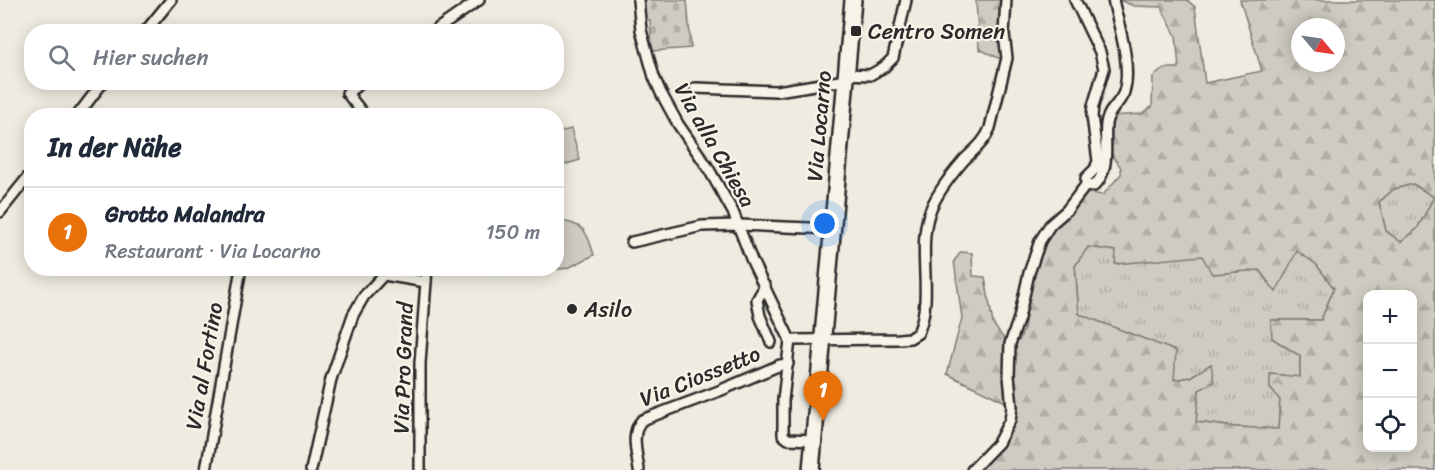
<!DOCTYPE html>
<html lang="de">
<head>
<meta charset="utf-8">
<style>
  body { margin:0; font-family:Sriracha,sans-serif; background:#f2f2f3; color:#1f2937 }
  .controls { position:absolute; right:18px; bottom:18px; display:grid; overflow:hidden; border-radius:12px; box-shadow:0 3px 15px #0003 }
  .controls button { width:54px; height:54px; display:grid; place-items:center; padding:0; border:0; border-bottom:2px solid #e0e1e3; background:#fff; color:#1f2937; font:30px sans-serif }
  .compass { position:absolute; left:1291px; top:18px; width:54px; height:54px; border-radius:50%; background:#fff; box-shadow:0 3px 15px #0003; rotate:119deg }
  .you { position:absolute; left:825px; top:224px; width:21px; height:21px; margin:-15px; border:4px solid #fff; border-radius:50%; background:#1a73e8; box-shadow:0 0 0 9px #1a73e833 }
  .badge { display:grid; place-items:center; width:39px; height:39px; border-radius:50%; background:#b45309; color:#fff; font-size:20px; font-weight:700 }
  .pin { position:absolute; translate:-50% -50px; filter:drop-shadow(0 2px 3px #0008) }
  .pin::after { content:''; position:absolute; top:32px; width:21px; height:18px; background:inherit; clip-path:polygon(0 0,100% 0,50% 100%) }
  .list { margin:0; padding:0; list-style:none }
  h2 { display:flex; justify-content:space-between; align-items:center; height:78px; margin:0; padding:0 24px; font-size:26px }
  h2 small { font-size:20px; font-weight:400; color:#747a83 }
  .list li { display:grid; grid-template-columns:39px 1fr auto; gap:18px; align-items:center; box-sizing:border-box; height:90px; padding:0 24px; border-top:2px solid #e0e1e3 }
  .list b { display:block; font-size:22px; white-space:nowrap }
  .list p { margin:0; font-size:20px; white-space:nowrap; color:#747a83 }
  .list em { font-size:20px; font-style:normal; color:#747a83 }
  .icon { flex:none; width:33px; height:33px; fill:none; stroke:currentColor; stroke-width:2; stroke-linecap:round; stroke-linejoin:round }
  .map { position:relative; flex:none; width:1435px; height:470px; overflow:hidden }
  .search { position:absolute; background:#fff; box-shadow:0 3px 15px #0003; left:24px; top:24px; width:540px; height:66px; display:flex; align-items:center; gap:15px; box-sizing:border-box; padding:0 21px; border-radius:24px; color:#747a83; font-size:22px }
  .panel { position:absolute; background:#fff; box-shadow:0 3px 15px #0003; left:24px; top:108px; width:540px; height:168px; border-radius:24px }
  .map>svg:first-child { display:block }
  .grass { fill:url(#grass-tufts); stroke:#7d7b76; stroke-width:1.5 }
  .forest { fill:url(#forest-firs); stroke:#7d7b76; stroke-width:1.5; fill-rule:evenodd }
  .cemetery { fill:url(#cemetery-stones); stroke:#7d7b76; stroke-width:1.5 }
  .park { fill:#cfcbc2; stroke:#7d7b76; stroke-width:1.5 }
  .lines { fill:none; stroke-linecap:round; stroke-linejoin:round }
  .street-casing { stroke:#2b2b2b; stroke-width:14 }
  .primary-casing { stroke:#2b2b2b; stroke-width:20 }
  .street { stroke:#f7f3e8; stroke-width:9 }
  .primary { stroke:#f7f3e8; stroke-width:15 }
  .poi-dot { fill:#2b2b2b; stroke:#f7f3e8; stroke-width:2 }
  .labels { text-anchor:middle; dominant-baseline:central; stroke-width:4.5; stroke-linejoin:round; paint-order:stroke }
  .poi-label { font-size:22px; fill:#2b2b2b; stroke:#f7f3e8; text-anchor:start }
  .street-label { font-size:22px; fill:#2b2b2b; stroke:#f7f3e8 }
</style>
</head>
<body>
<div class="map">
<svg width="1435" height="470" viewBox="0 0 1435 470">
  <defs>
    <pattern id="grass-tufts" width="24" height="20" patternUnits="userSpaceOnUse" patternTransform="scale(1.5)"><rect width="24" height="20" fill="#cfcbc2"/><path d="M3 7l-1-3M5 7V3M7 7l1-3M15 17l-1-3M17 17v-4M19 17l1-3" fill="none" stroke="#b2aea7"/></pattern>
    <pattern id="forest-firs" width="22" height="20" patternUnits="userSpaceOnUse" patternTransform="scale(1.5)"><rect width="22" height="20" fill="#cfcbc2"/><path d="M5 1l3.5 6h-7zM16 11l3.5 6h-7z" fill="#b2aea7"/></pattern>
    <pattern id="cemetery-stones" width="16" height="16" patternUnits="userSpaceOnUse" patternTransform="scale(1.5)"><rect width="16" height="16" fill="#cfcbc2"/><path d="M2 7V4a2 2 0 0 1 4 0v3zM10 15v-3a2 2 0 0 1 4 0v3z" fill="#b2aea7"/></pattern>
  </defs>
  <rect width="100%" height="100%" fill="#efebe0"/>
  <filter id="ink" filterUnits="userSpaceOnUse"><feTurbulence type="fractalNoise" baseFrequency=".0167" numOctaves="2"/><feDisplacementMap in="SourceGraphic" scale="12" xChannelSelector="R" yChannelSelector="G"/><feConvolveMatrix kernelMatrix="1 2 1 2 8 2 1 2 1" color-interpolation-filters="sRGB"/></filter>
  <g filter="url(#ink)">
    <g class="grass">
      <path d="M1413 184 1434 197 1417 229 1401 242 1386 231 1379 202 1394 189Z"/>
      <path d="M1088 246 1117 251 1116 264 1202 255 1213 274 1259 270 1297 251 1316 264 1334 288 1321 320H1271L1272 338 1300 356V377L1271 374 1270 388 1280 400 1278 429 1235 427 1196 422 1199 390 1211 365 1190 377 1173 380 1175 351 1079 314 1075 266Z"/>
    </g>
    <g class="forest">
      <path d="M976 0H1004L1003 60 979 49Z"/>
      <path d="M1119 0H1187L1195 7 1205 83 1262 71 1240 0H1435V470H978L1000 444 1014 406 947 374 962 318 954 261 961 252 972 253 973 276 985 277 993 324 1005 340 1019 341 1024 329 1031 274 1048 233 1082 196 1089 193 1103 195 1121 174C1122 164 1117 164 1113 156 1108 149 1108 123 1111 116L1141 114 1152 107 1153 77 1164 68H1179L1176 36 1161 7 1134 6ZM1300 27H1336V63H1300ZM1413 184 1434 197 1417 229 1401 242 1386 231 1379 202 1394 189ZM1088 247 1116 251 1115 264 1202 256 1212 274 1259 270 1276 292 1297 251 1316 264 1334 288 1321 320H1271L1272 338 1300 356V377L1270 374V388L1280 400 1278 429 1235 427 1196 422 1199 390 1214 382 1211 364 1190 377 1174 380 1176 351 1079 314 1075 266ZM1368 294H1412V448H1368Z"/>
    </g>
    <path class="cemetery" d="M644 0H687L691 48 652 51 650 20 644 19Z"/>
    <g class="park">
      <path d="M571 129 580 160 563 165 557 142V133Z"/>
      <path d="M557 220C584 224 586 229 594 255L568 268 509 275 434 269 556 268Z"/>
    </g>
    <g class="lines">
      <defs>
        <g id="street">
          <path d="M638 0 641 30 654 77 661 93 678 124 707 166 733 212 752 261 790 340 899 339 910 338 918 333C934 296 917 252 929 214 935 195 951 175 964 160 974 150 985 142 990 128L1007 58 1004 34 1006 0"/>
          <path d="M1075 0 1100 52 1104 69 1093 106 1092 116 1098 161 1095 169 1086 178V185"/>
          <path d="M145 32 171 0"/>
          <path d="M433 32 479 0"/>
          <path d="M846 74 870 75 884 67 893 58 906 0"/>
          <path d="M362 82 347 93 365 116"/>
          <path d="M695 88 777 91 846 80"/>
          <path d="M77 116 103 82"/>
          <path d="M1086 185 1094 186C1111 170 1104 145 1106 124 1107 111 1120 104 1124 92 1132 66 1119 26 1113 0"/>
          <path d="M0 212 32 172"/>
          <path d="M632 242 702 226 739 225 833 229"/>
          <path d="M384 275 426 282"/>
          <path d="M765 286 757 300 760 316 771 342"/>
          <path d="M790 340 783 400V435L788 439 814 440"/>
          <path d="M206 470 241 268"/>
          <path d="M311 470 331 379 353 315 364 296 390 268"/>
          <path d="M420 470V363L427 268"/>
          <path d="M639 470C637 454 630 433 642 420L719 391 780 365 788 364"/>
          <path d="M972 470 998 443 1010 420 1012 407 1009 376 1010 344 1019 318 1029 273 1040 241 1050 225 1067 210 1086 185"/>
        </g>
        <path id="primary" d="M811 470 853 0"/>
      </defs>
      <use href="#street" class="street-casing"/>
      <use href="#primary" class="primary-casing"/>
      <use href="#street" class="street"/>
      <use href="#primary" class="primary"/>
    </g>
  </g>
  <g class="poi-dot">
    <rect x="850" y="25" width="12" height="12" rx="3"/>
    <circle cx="572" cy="309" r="6"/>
  </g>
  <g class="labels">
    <g class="poi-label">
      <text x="868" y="31">Centro Somen</text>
      <text x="584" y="309">Asilo</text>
    </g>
    <g class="street-label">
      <text transform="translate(819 126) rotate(-85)">Via Locarno</text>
      <text transform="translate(715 145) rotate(60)">Via alla Chiesa</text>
      <text transform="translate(204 366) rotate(-80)">Via al Fortino</text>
      <text transform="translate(403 368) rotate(-88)">Via Pro Grand</text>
      <text transform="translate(700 376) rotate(-22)">Via Ciossetto</text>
    </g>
  </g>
</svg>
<div class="controls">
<button>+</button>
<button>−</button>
<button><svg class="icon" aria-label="locate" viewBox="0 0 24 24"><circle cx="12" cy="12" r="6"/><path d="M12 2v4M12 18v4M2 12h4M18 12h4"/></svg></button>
</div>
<svg class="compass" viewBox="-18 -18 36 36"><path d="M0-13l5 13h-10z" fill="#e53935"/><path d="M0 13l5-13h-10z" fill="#747a83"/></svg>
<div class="you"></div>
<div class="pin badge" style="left:823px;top:421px;background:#e8710a">1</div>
<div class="search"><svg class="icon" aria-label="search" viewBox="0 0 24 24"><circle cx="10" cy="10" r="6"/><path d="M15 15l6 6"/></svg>Hier suchen</div>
<section class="panel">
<h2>In der Nähe<small></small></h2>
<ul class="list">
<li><span class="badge" style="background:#e8710a">1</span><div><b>Grotto Malandra</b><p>Restaurant · Via Locarno</p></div><em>150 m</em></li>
</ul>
</section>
</div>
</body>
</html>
